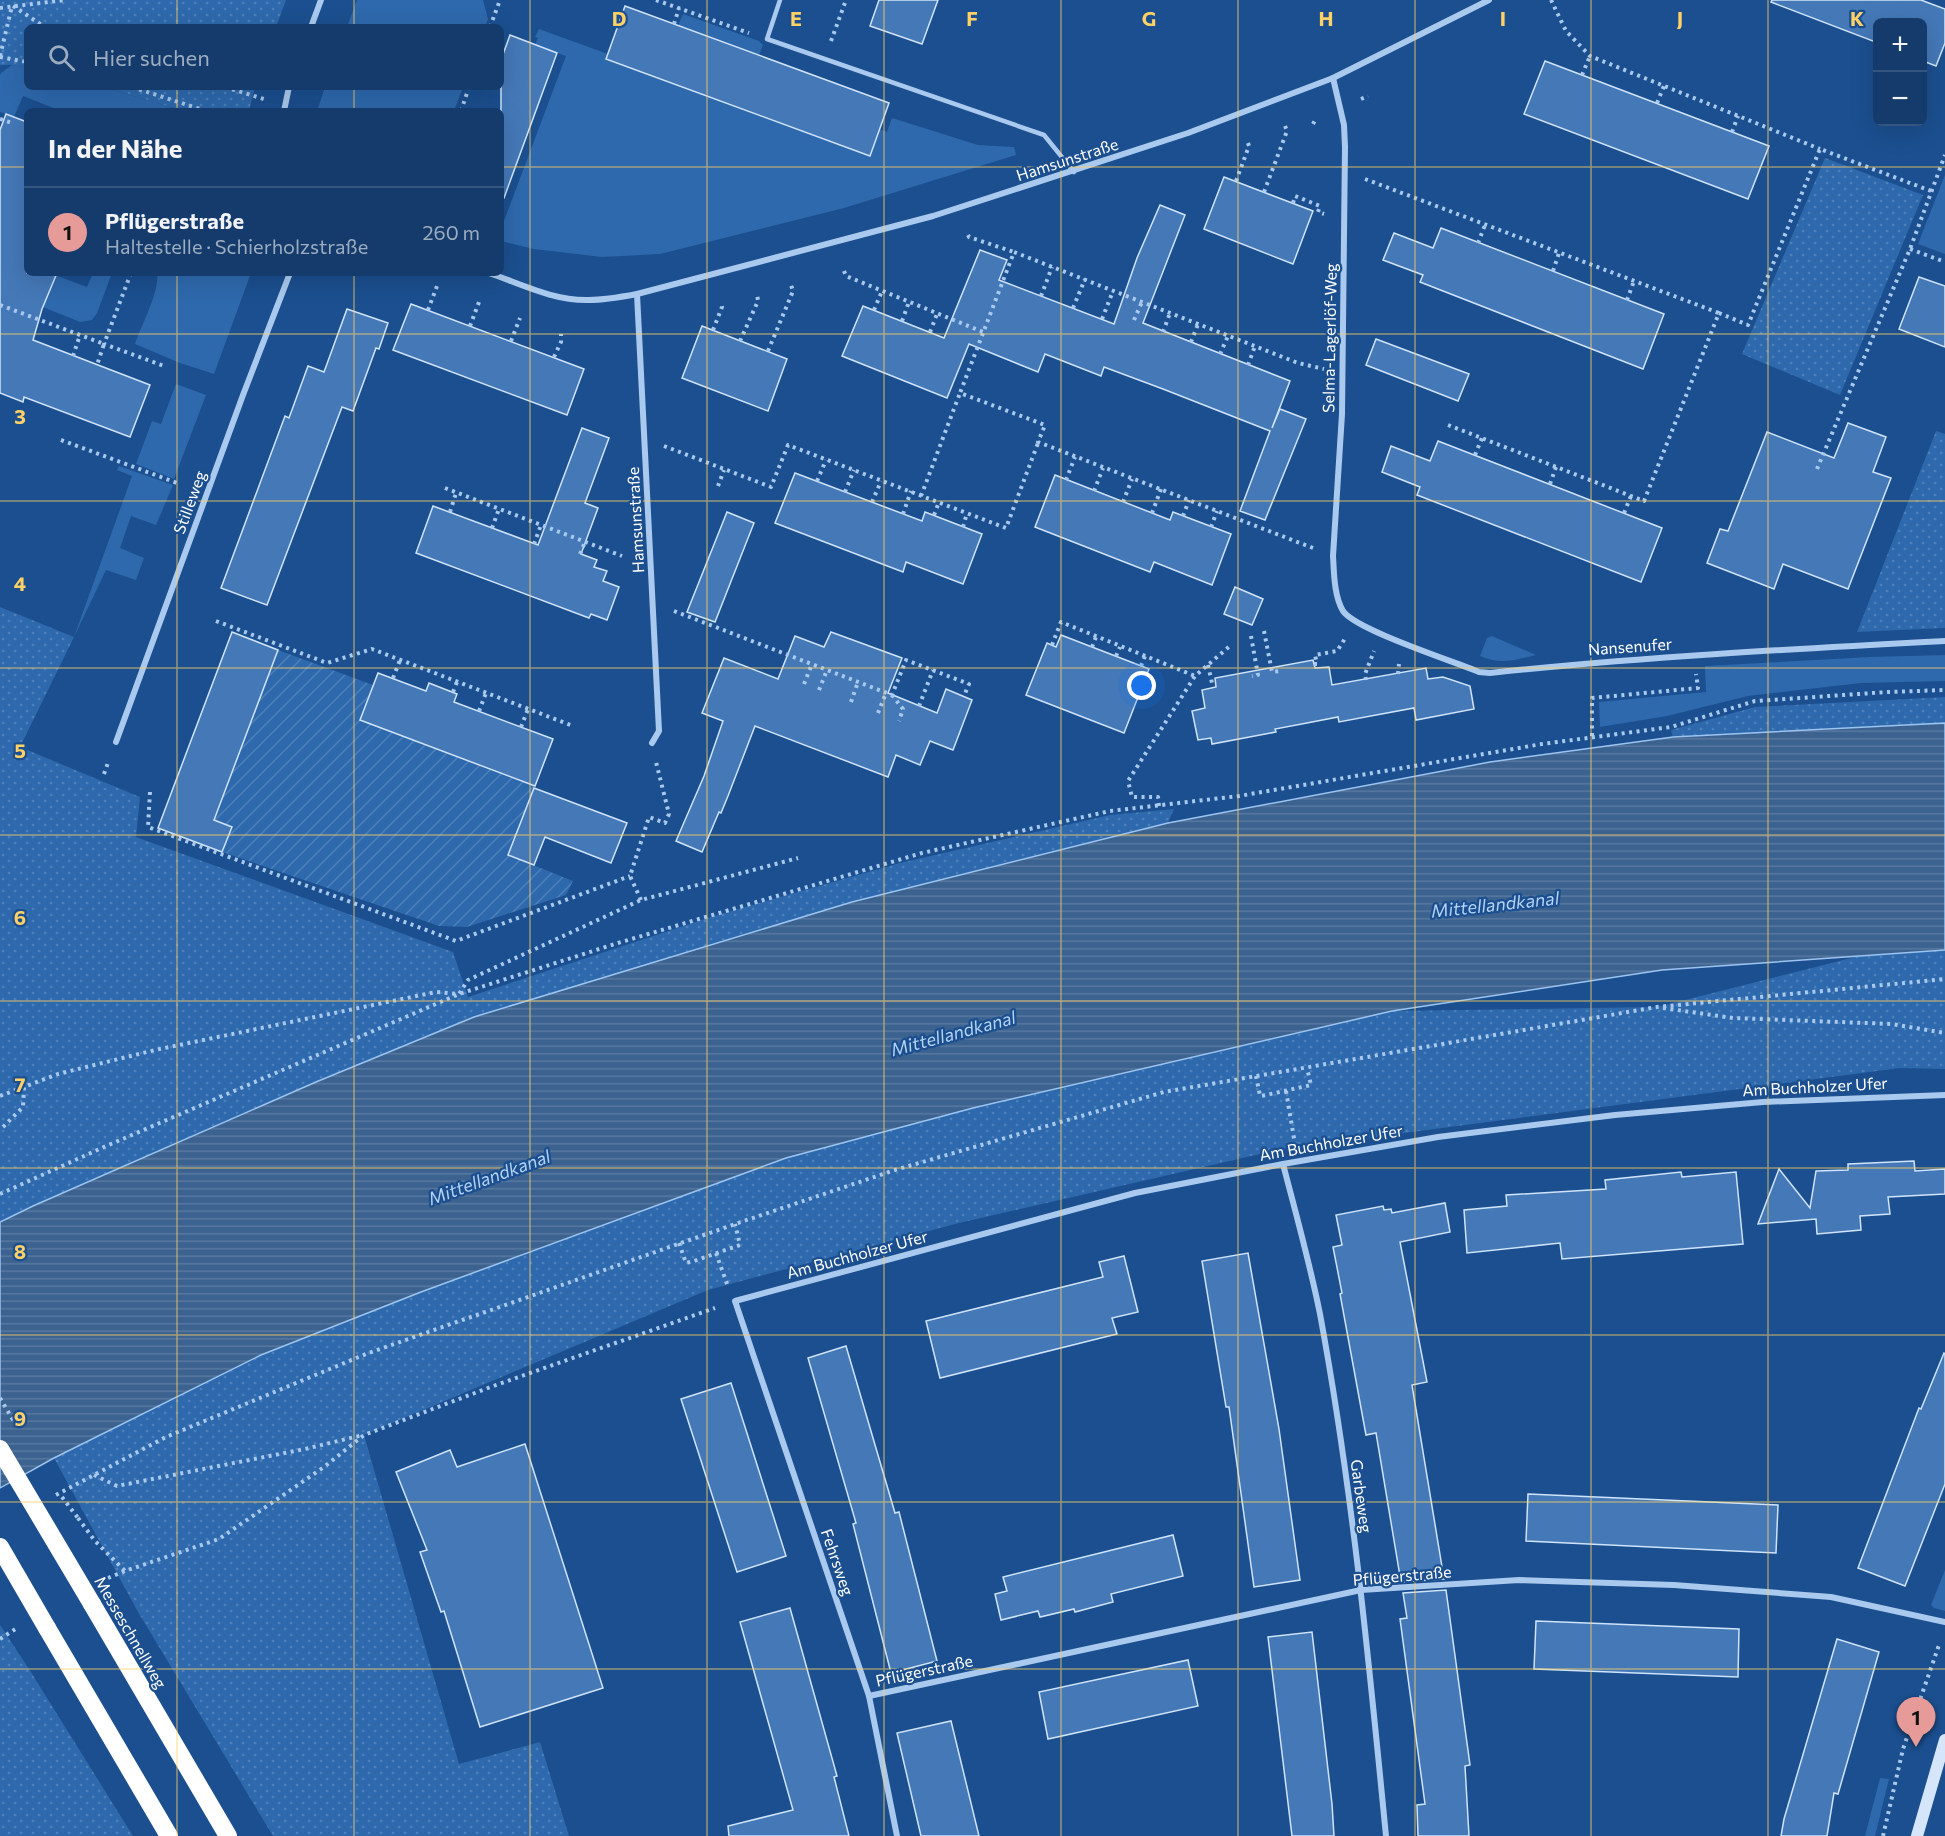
<!DOCTYPE html>
<html lang="de">
<head>
<meta charset="utf-8">
<style>
  body { margin:0; font-family:Commissioner,sans-serif; background:#1d4271; color:#f1f3f6 }
  .controls { position:absolute; right:18px; top:18px; display:grid; overflow:hidden; border-radius:9px; box-shadow:0 6px 24px #0002 }
  .controls button { width:54px; height:54px; display:grid; place-items:center; padding:0; border:0; border-bottom:2px solid #33557e; background:#143b6b; color:#f1f3f6; font:30px sans-serif }
  .you { position:absolute; left:1142px; top:686px; width:21px; height:21px; margin:-15px; border:4px solid #fff; border-radius:50%; background:#1a73e8; box-shadow:0 0 0 9px #1a73e833 }
  .badge { display:grid; place-items:center; width:39px; height:39px; border-radius:50%; background:#e69b98; color:#111; font-size:20px; font-weight:700 }
  .pin { position:absolute; translate:-50% -50px; filter:drop-shadow(0 2px 3px #0008) }
  .pin::after { content:''; position:absolute; top:32px; width:21px; height:18px; background:inherit; clip-path:polygon(0 0,100% 0,50% 100%) }
  .list { margin:0; padding:0; list-style:none }
  h2 { display:flex; justify-content:space-between; align-items:center; height:78px; margin:0; padding:0 24px; font-size:26px }
  h2 small { font-size:20px; font-weight:400; color:#9dadc1 }
  .list li { display:grid; grid-template-columns:39px 1fr auto; gap:18px; align-items:center; box-sizing:border-box; height:90px; padding:0 24px; border-top:2px solid #33557e }
  .list b { display:block; font-size:22px; white-space:nowrap }
  .list p { margin:0; font-size:20px; white-space:nowrap; color:#9dadc1 }
  .list em { font-size:20px; font-style:normal; color:#9dadc1 }
  .icon { flex:none; width:33px; height:33px; fill:none; stroke:currentColor; stroke-width:2; stroke-linecap:round; stroke-linejoin:round }
  .map { position:relative; flex:none; width:1945px; height:1836px; overflow:hidden }
  .search { position:absolute; background:#143b6b; box-shadow:0 6px 24px #0002; left:24px; top:24px; width:480px; height:66px; display:flex; align-items:center; gap:15px; box-sizing:border-box; padding:0 21px; border-radius:9px; color:#9dadc1; font-size:22px }
  .panel { position:absolute; background:#143b6b; box-shadow:0 6px 24px #0002; left:24px; top:108px; width:480px; height:168px; border-radius:9px }
  .map>svg:first-child { display:block }
  .grass { fill:#2e69ad }
  .park { fill:url(#park-dots) }
  .garden { fill:url(#garden-furrows) }
  .water { fill:url(#water-rules); stroke:#9cc4f0; stroke-width:1.5 }
  .building { fill:#4478b7; stroke:#cfe3fa; stroke-width:1.5 }
  .lines { fill:none; stroke-linecap:round; stroke-linejoin:round }
  .path { stroke:#a9c9ee; stroke-width:4; stroke-dasharray:3 4.5; stroke-linecap:butt }
  .lane { stroke:#a9c9ee; stroke-width:4.5 }
  .street { stroke:#a9c9ee; stroke-width:6 }
  .secondary { stroke:#d6e6fa; stroke-width:12 }
  .highway { stroke:#fff; stroke-width:18 }
  .path-bridge { stroke:#a9c9ee; stroke-width:4; stroke-dasharray:3 4.5; stroke-linecap:butt }
  .highway-bridge { stroke:#fff; stroke-width:18 }
  .grid { fill:none; stroke:#ffd166; stroke-width:1.5; stroke-opacity:0.55 }
  .labels { text-anchor:middle; dominant-baseline:central; stroke-width:4.5; stroke-linejoin:round; paint-order:stroke }
  .street-label { font-size:16px; fill:#fff; stroke:#1b4f8f }
  .water-label { font-size:18px; font-style:italic; fill:#b5d3f5; stroke:#1b4f8f }
  .grid-label { font-size:20px; text-anchor:middle; font-weight:bold; fill:#ffd166; stroke:#1b4f8f; stroke-width:4.5; stroke-linejoin:round; paint-order:stroke }
</style>
</head>
<body>
<div class="map">
<svg width="1945" height="1836" viewBox="0 0 1945 1836">
  <defs>
    <pattern id="park-dots" width="8" height="8" patternUnits="userSpaceOnUse" patternTransform="scale(1.5)"><rect width="8" height="8" fill="#2e69ad"/><path d="M2 2h.1M6 6h.1" fill="none" stroke="#4d80b9" stroke-width="1.8" stroke-linecap="round"/></pattern>
    <pattern id="garden-furrows" width="10" height="10" patternUnits="userSpaceOnUse" patternTransform="scale(1.5)"><rect width="10" height="10" fill="#2e69ad"/><path d="M-1 1l2-2M0 10L10 0M9 11l2-2" fill="none" stroke="#4d80b9"/></pattern>
    <pattern id="water-rules" width="6" height="5" patternUnits="userSpaceOnUse" patternTransform="scale(1.5)"><rect width="6" height="5" fill="#3c6290"/><path d="M0 2.5h6" fill="none" stroke="#597aa1"/></pattern>
  </defs>
  <rect width="100%" height="100%" fill="#1b4f8f"/>
  <g class="grass">
    <path d="M357 0H483L488 19 485 27H347Z"/>
    <path d="M683 14 759 41 763 45 759 55 678 26Z"/>
    <path d="M539 29 608 54 606 60 870 155 879 129 887 132 892 118 978 145 1014 147 1016 155 844 208 660 254 602 257 534 249 501 241V229L566 56 535 45 538 38 535 37Z"/>
    <path d="M12 65 27 68V87H103L171 107 170 111H61L23 96 14 117 0 112V76L1 73Z"/>
    <path d="M325 87H463L454 111H317Z"/>
    <path d="M1945 175V254L1918 244Z"/>
    <path d="M93 273H112L97 313 92 320 80 322 43 307 55 275 87 287Z"/>
    <path d="M157 273H251L214 374 180 363 135 344C141 326 160 291 157 273Z"/>
    <path d="M176 384 206 395 174 479 136 464 152 421 161 424Z"/>
    <path d="M119 466 173 485 156 525 131 516 120 548 144 558 136 580 106 570 74 637 132 476 117 470Z"/>
    <path d="M1492 636 1536 655C1517 660 1499 665 1480 656L1487 638Z"/>
    <path d="M1945 655V681L1861 683 1748 696 1667 716 1600 727 1599 702 1706 692 1705 666 1870 657Z"/>
    <path d="M1945 1570V1611L1934 1608 1931 1605Z"/>
    <path d="M1880 1778 1889 1779 1875 1836H1865Z"/>
  </g>
  <g class="park">
    <path d="M0 0H286L276 27H27V68L12 65H0Z"/>
    <path d="M103 87H255L249 111H184Z"/>
    <path d="M1825 158 1923 195 1840 395 1742 354Z"/>
    <path d="M1936 431 1945 434V628L1857 632Z"/>
    <path d="M0 607 74 637 20 747 140 797 136 837 453 952 468 997 714 916 900 863 1110 815 1174 809 1168 823 852 902 474 1017 316 1082 33 1206 0 1222Z"/>
    <path d="M1945 697V723L1673 737 1671 730 1755 707Z"/>
    <path d="M1945 950V1069L1900 1068 1282 1149 959 1223 708 1290 364 1435 459 1764 540 1742 569 1836H273L138 1612 54 1458 261 1355 421 1292 786 1158 973 1108 1392 1011 1657 1007 1863 955Z"/>
    <path d="M0 1625 29 1669 133 1836H0Z"/>
  </g>
  <path class="garden" d="M278 650 373 685 360 720 535 786 508 855 573 881 566 895 467 927 439 926 222 852 231 827 214 820Z"/>
  <path class="water" d="M1945 723V950L1662 970 1392 1011 973 1108 786 1158 421 1292 261 1355 54 1458 0 1488V1222L33 1206 316 1082 474 1017 852 902 1168 823 1490 762 1673 737Z"/>
  <g class="building">
    <path d="M879 0H938L922 44 870 26Z"/>
    <path d="M1772 0H1921L1945 9V43L1936 66 1923 61V22H1878V43L1771 2Z"/>
    <path d="M625 6 889 103 870 156 606 59Z"/>
    <path d="M510 35 557 53 504 198H501V60Z"/>
    <path d="M1545 61 1769 146 1748 199 1524 114Z"/>
    <path d="M6 114 27 122V273H57L42 309 33 340 150 385 130 437 24 397 23 402 0 393V130Z"/>
    <path d="M1224 177 1313 211 1293 264 1204 229Z"/>
    <path d="M1160 205 1185 215 1143 323 1290 381 1272 428 1280 409 1306 419 1265 520 1240 511 1270 431 1163 389 1104 367 1101 376 1045 354 1038 372 969 344 947 398 842 356 863 306 944 338 980 250 1007 260 999 280 1114 324 1137 258Z"/>
    <path d="M1441 228 1664 314 1643 369 1420 282 1423 275 1383 260 1394 233 1433 248Z"/>
    <path d="M1919 277 1945 286V347L1899 329Z"/>
    <path d="M411 304 584 369 567 415 393 350Z"/>
    <path d="M347 309 388 323 379 349 376 348 353 411 342 407 267 605 221 588 285 416 289 418 308 366 324 372Z"/>
    <path d="M702 326 787 359 768 411 682 378Z"/>
    <path d="M1376 339 1469 374 1458 401 1366 365Z"/>
    <path d="M1848 423 1886 437 1873 472 1891 478 1848 589 1783 564 1774 589 1707 563 1720 529 1728 531 1767 432 1834 458Z"/>
    <path d="M582 428 609 438 585 503 598 508 581 554 597 560 594 567 607 571 603 581 619 587 607 620 591 614 589 618 416 553 433 506 538 545Z"/>
    <path d="M1438 441 1662 528 1641 582 1417 495 1420 487 1382 472 1391 446 1430 461Z"/>
    <path d="M795 473 922 521 925 512 982 534 963 584 906 562 903 572 775 523Z"/>
    <path d="M1055 475 1170 520 1173 512 1231 534 1212 585 1154 562 1150 572 1035 527Z"/>
    <path d="M727 512 754 523 715 622 687 612Z"/>
    <path d="M1235 587 1263 599 1252 625 1224 614Z"/>
    <path d="M232 632 278 650 214 820 232 827 222 852 158 828Z"/>
    <path d="M831 632 902 658 888 693 937 713 946 689 972 700 953 750 930 741 920 765 896 755 888 777 755 726 728 796 721 813 719 812 702 852 676 841 704 776 723 721 702 713 724 658 778 679 795 636 824 647Z"/>
    <path d="M1061 635 1149 669 1124 733 1026 695 1047 643 1056 647Z"/>
    <path d="M1313 660 1315 668 1329 667 1332 685 1426 668 1428 679 1443 677 1470 686 1474 709 1416 720 1414 708 1339 722 1338 717 1307 723 1275 729 1276 732 1212 744 1211 738 1198 740 1192 711 1205 708 1202 690 1216 687 1215 678Z"/>
    <path d="M378 673 426 691 429 683 457 694 454 702 553 739 535 786 360 720Z"/>
    <path d="M534 788 627 823 611 863 545 837 534 865 508 855Z"/>
    <path d="M1914 1161 1915 1171 1945 1169V1194L1888 1197 1890 1214 1860 1216 1861 1230 1817 1234 1816 1219 1758 1224 1779 1169 1810 1208 1816 1171 1848 1170V1164Z"/>
    <path d="M1681 1172 1682 1177 1736 1172 1743 1244 1562 1259 1560 1243 1467 1253 1464 1210 1507 1206 1506 1195 1606 1189 1605 1180Z"/>
    <path d="M1445 1203 1450 1232 1400 1242 1427 1382 1412 1385 1444 1579 1401 1582 1376 1433 1366 1435 1340 1294 1342 1293 1333 1247 1342 1245 1336 1215 1383 1206 1384 1210 1391 1209 1392 1213Z"/>
    <path d="M1248 1253 1279 1429 1300 1580 1254 1587 1229 1407H1226L1202 1261Z"/>
    <path d="M1124 1256 1138 1312 1112 1318 1117 1334 940 1378 926 1321 1103 1277 1099 1262Z"/>
    <path d="M846 1346 895 1513 899 1512 937 1661 891 1673 853 1524 856 1523 808 1358Z"/>
    <path d="M1944 1353 1945 1354V1484L1905 1586 1858 1568 1919 1408 1921 1409Z"/>
    <path d="M731 1383 786 1556 737 1572 681 1399Z"/>
    <path d="M525 1444 603 1688 480 1727 444 1611 441 1612 420 1552 427 1550 396 1472 450 1450 457 1467Z"/>
    <path d="M1528 1494 1778 1505 1776 1553 1526 1541Z"/>
    <path d="M1173 1535 1183 1576 1111 1594 1113 1602 1075 1612 1074 1609 1040 1617 1038 1611 1001 1620 995 1594 1007 1591 1003 1577Z"/>
    <path d="M1446 1590 1470 1765 1465 1766 1469 1836H1418L1417 1805 1425 1804 1400 1619 1407 1618 1403 1593Z"/>
    <path d="M790 1608 837 1776 834 1777 849 1836H729L728 1826 793 1810 740 1622Z"/>
    <path d="M1536 1621 1739 1629 1738 1677 1534 1669Z"/>
    <path d="M1312 1632 1332 1804 1334 1836H1292L1268 1637Z"/>
    <path d="M1837 1639 1879 1652 1838 1794 1834 1793 1827 1836H1781L1784 1819Z"/>
    <path d="M1188 1660 1198 1706 1048 1739 1039 1692Z"/>
    <path d="M951 1721 979 1836H921L897 1733Z"/>
  </g>
  <g class="lines">
    <g class="path">
      <path d="M656 0 749 33"/>
      <path d="M1551 0 1566 31 1590 56 1820 149"/>
      <path d="M13 6 45 27"/>
      <path d="M0 8 65 0"/>
      <path d="M674 24 679 8"/>
      <path d="M490 27 500 0"/>
      <path d="M831 41 846 0"/>
      <path d="M0 56 12 6"/>
      <path d="M0 57 27 62"/>
      <path d="M1582 75 1590 56"/>
      <path d="M132 87 206 111"/>
      <path d="M225 87 267 100"/>
      <path d="M1361 99 1368 96"/>
      <path d="M1657 103 1664 86"/>
      <path d="M461 111 469 87"/>
      <path d="M0 119 12 123"/>
      <path d="M1313 124 1316 118"/>
      <path d="M1732 132 1738 116"/>
      <path d="M1365 179 1719 313"/>
      <path d="M1236 181 1249 146 1247 140"/>
      <path d="M1264 192 1287 131 1285 126"/>
      <path d="M1293 203 1295 196 1320 206 1318 212 1324 214"/>
      <path d="M968 235 969 237 1014 252"/>
      <path d="M1478 243 1485 225"/>
      <path d="M1910 249 1945 262"/>
      <path d="M844 271 846 276 983 332"/>
      <path d="M1553 271 1559 253"/>
      <path d="M131 273 104 344 164 366"/>
      <path d="M1041 296 1052 267"/>
      <path d="M1627 300 1634 281"/>
      <path d="M0 305 104 344 97 365"/>
      <path d="M1073 308 1085 279"/>
      <path d="M428 310 437 286"/>
      <path d="M874 310 882 291"/>
      <path d="M1102 319 1113 291"/>
      <path d="M1134 320 1142 302"/>
      <path d="M902 321 909 302"/>
      <path d="M470 326 479 302"/>
      <path d="M713 330 722 307 721 303"/>
      <path d="M930 332 937 314"/>
      <path d="M1163 332 1170 313"/>
      <path d="M511 341 520 318"/>
      <path d="M740 341 758 301 757 294"/>
      <path d="M1191 342 1198 324"/>
      <path d="M768 351 793 291 791 285"/>
      <path d="M1220 354 1228 336"/>
      <path d="M73 356 80 335"/>
      <path d="M554 357 561 342V334"/>
      <path d="M1248 365 1255 346"/>
      <path d="M1448 425 1644 501 1719 313 1748 325 1820 149 1931 191"/>
      <path d="M61 440 177 483"/>
      <path d="M664 446 771 487 788 445 1006 528 1038 443"/>
      <path d="M1475 455 1482 438"/>
      <path d="M1817 469 1910 249 1945 155"/>
      <path d="M1066 480 1075 457"/>
      <path d="M817 481 826 460"/>
      <path d="M1550 484 1556 467"/>
      <path d="M718 486 724 470"/>
      <path d="M445 488 622 556"/>
      <path d="M1094 491 1103 468"/>
      <path d="M845 492 854 470"/>
      <path d="M921 496 960 393"/>
      <path d="M872 502 881 481"/>
      <path d="M1123 502 1132 479"/>
      <path d="M450 512 456 493"/>
      <path d="M1152 513 1161 489"/>
      <path d="M1624 513 1631 496"/>
      <path d="M903 514 911 491"/>
      <path d="M934 515 939 502"/>
      <path d="M1183 516 1189 500"/>
      <path d="M963 527 967 513"/>
      <path d="M1211 527 1217 511"/>
      <path d="M492 528 499 509"/>
      <path d="M534 544 541 525"/>
      <path d="M1313 548 1038 442 1045 425 960 393 1014 252 1298 363 1324 369"/>
      <path d="M580 554 585 542"/>
      <path d="M674 611 892 695 906 660 969 684 964 696"/>
      <path d="M216 621 327 663 372 649 573 726"/>
      <path d="M1264 631 1272 672 1280 671"/>
      <path d="M1251 636 1258 675 1252 676"/>
      <path d="M1052 645 1061 622 1195 676"/>
      <path d="M1092 647 1096 637"/>
      <path d="M1116 656 1120 647"/>
      <path d="M1314 664H1317L1315 655 1337 651 1346 637"/>
      <path d="M1208 665 1212 683 1216 682"/>
      <path d="M1141 666 1145 656"/>
      <path d="M1398 674 1399 664"/>
      <path d="M393 678 400 660"/>
      <path d="M1366 680 1365 674 1374 651"/>
      <path d="M804 684 812 664"/>
      <path d="M819 690 827 670"/>
      <path d="M453 692 457 682"/>
      <path d="M892 695 903 709 899 721"/>
      <path d="M851 702 858 682"/>
      <path d="M919 706 933 670"/>
      <path d="M479 711 486 693"/>
      <path d="M878 713 886 693"/>
      <path d="M521 727 528 709"/>
      <path d="M1592 736V698L1698 688 1696 674"/>
      <path d="M104 774 109 760"/>
      <path d="M150 792 148 827 456 941 630 876"/>
      <path d="M1159 806 1158 797H1132L1128 781 1195 676 1231 645"/>
      <path d="M641 900 630 876 649 817 665 823 669 814 656 762"/>
      <path d="M1663 1008 1733 1018 1892 1024 1945 1033"/>
      <path d="M1256 1076 1260 1096 1266 1095 1311 1085 1307 1068"/>
      <path d="M1286 1091 1295 1144"/>
      <path d="M0 1096 58 1074 155 1050 436 992 459 994 468 980 641 900 798 858"/>
      <path d="M3 1127 23 1107 24 1087"/>
      <path d="M0 1194 104 1147 459 994 618 943 922 853 1110 811 1239 796 1542 744 1671 727 1755 701 1888 692 1945 690"/>
      <path d="M679 1243 686 1263 694 1261 740 1245 735 1224"/>
      <path d="M716 1253 727 1284"/>
      <path d="M94 1475 117 1486 305 1449 363 1435"/>
      <path d="M56 1495 166 1437 366 1354 735 1224 895 1170 1164 1092 1657 1007 1945 979"/>
      <path d="M78 1518 95 1541 125 1571"/>
      <path d="M108 1578 125 1571 219 1539 324 1467 364 1435 496 1385 715 1308"/>
      <path d="M0 1639 17 1628"/>
      <path d="M1883 1836 1903 1749 1940 1642"/>
    </g>
    <path class="lane" d="M780 0 767 39 1044 135 1074 172"/>
    <g class="street">
      <path d="M311 27 321 0"/>
      <path d="M1333 78 1344 125 1345 147 1342 414 1333 556C1334 573 1334 596 1343 611 1356 630 1453 661 1479 672L1490 673C1641 657 1793 649 1945 641"/>
      <path d="M284 111 289 87"/>
      <path d="M489 273C521 284 554 301 589 300 605 300 621 297 637 294L933 216 1188 133 1333 78 1489 0"/>
      <path d="M637 294 659 731 652 743"/>
      <path d="M116 742 243 395 290 273"/>
      <path d="M1283 1164C1296 1214 1310 1264 1320 1314 1352 1486 1369 1662 1386 1836"/>
      <path d="M869 1696 1361 1590 1519 1580 1674 1585 1831 1597 1945 1622"/>
      <path d="M897 1836 869 1696 735 1301 1135 1193 1283 1164 1438 1137 1615 1115 1763 1102 1945 1095"/>
    </g>
    <path class="secondary" d="M1917 1836 1945 1740"/>
    <g class="highway">
      <path d="M92 1604 228 1836"/>
      <path d="M47 1628 169 1836"/>
    </g>
    <g class="path-bridge">
      <path d="M0 1398 19 1430"/>
      <path d="M62 1497 78 1518"/>
    </g>
    <g class="highway-bridge">
      <path d="M0 1449 92 1604"/>
      <path d="M0 1547 47 1628"/>
    </g>
  </g>
  <path class="grid" d="M177 0V27M354 0V27M530 0V1836M707 0V1836M884 0V1836M1061 0V1836M1238 0V1836M1415 0V1836M1591 0V1836M1768 0V1836M177 87V111M354 87V111M0 167H27M501 167H1945M177 273V1836M354 273V1836M0 334H1945M0 501H1945M0 668H1945M0 835H1945M0 1001H1945M0 1168H1945M0 1335H1945M0 1502H1945M0 1669H1945"/>
  <g class="labels">
    <g class="street-label">
      <text transform="translate(1067 159) rotate(-18)">Hamsunstraße</text>
      <text transform="translate(1329 338) rotate(-89)">Selma-Lagerlöf-Weg</text>
      <text transform="translate(189 502) rotate(-70)">Stilleweg</text>
      <text transform="translate(635 520) rotate(-93)">Hamsunstraße</text>
      <text transform="translate(1630 646) rotate(-4)">Nansenufer</text>
      <text transform="translate(1815 1086) rotate(-3)">Am Buchholzer Ufer</text>
      <text transform="translate(1331 1142) rotate(-10)">Am Buchholzer Ufer</text>
      <text transform="translate(857 1254) rotate(-15)">Am Buchholzer Ufer</text>
      <text transform="translate(1362 1496) rotate(82)">Garbeweg</text>
      <text transform="translate(838 1562) rotate(71)">Fehrsweg</text>
      <text transform="translate(1402 1575) rotate(-5)">Pflügerstraße</text>
      <text transform="translate(131 1632) rotate(60)">Messeschnellweg</text>
      <text transform="translate(924 1670) rotate(-12)">Pflügerstraße</text>
    </g>
    <g class="water-label">
      <text transform="translate(1495 904) rotate(-6)">Mittellandkanal</text>
      <text transform="translate(953 1033) rotate(-15)">Mittellandkanal</text>
      <text transform="translate(489 1177) rotate(-20)">Mittellandkanal</text>
    </g>
  </g>
  <g class="grid-label">
    <text x="619" y="26">D</text>
    <text x="796" y="26">E</text>
    <text x="972" y="26">F</text>
    <text x="1149" y="26">G</text>
    <text x="1326" y="26">H</text>
    <text x="1503" y="26">I</text>
    <text x="1680" y="26">J</text>
    <text x="1857" y="26">K</text>
    <text x="20" y="424">3</text>
    <text x="20" y="591">4</text>
    <text x="20" y="758">5</text>
    <text x="20" y="925">6</text>
    <text x="20" y="1092">7</text>
    <text x="20" y="1259">8</text>
    <text x="20" y="1426">9</text>
  </g>
</svg>
<div class="controls">
<button>+</button>
<button>−</button>
</div>
<div class="you"></div>
<div class="pin badge" style="left:1916px;top:1747px">1</div>
<div class="search"><svg class="icon" aria-label="search" viewBox="0 0 24 24"><circle cx="10" cy="10" r="6"/><path d="M15 15l6 6"/></svg>Hier suchen</div>
<section class="panel">
<h2>In der Nähe<small></small></h2>
<ul class="list">
<li><span class="badge">1</span><div><b>Pflügerstraße</b><p>Haltestelle · Schierholzstraße</p></div><em>260 m</em></li>
</ul>
</section>
</div>
</body>
</html>
